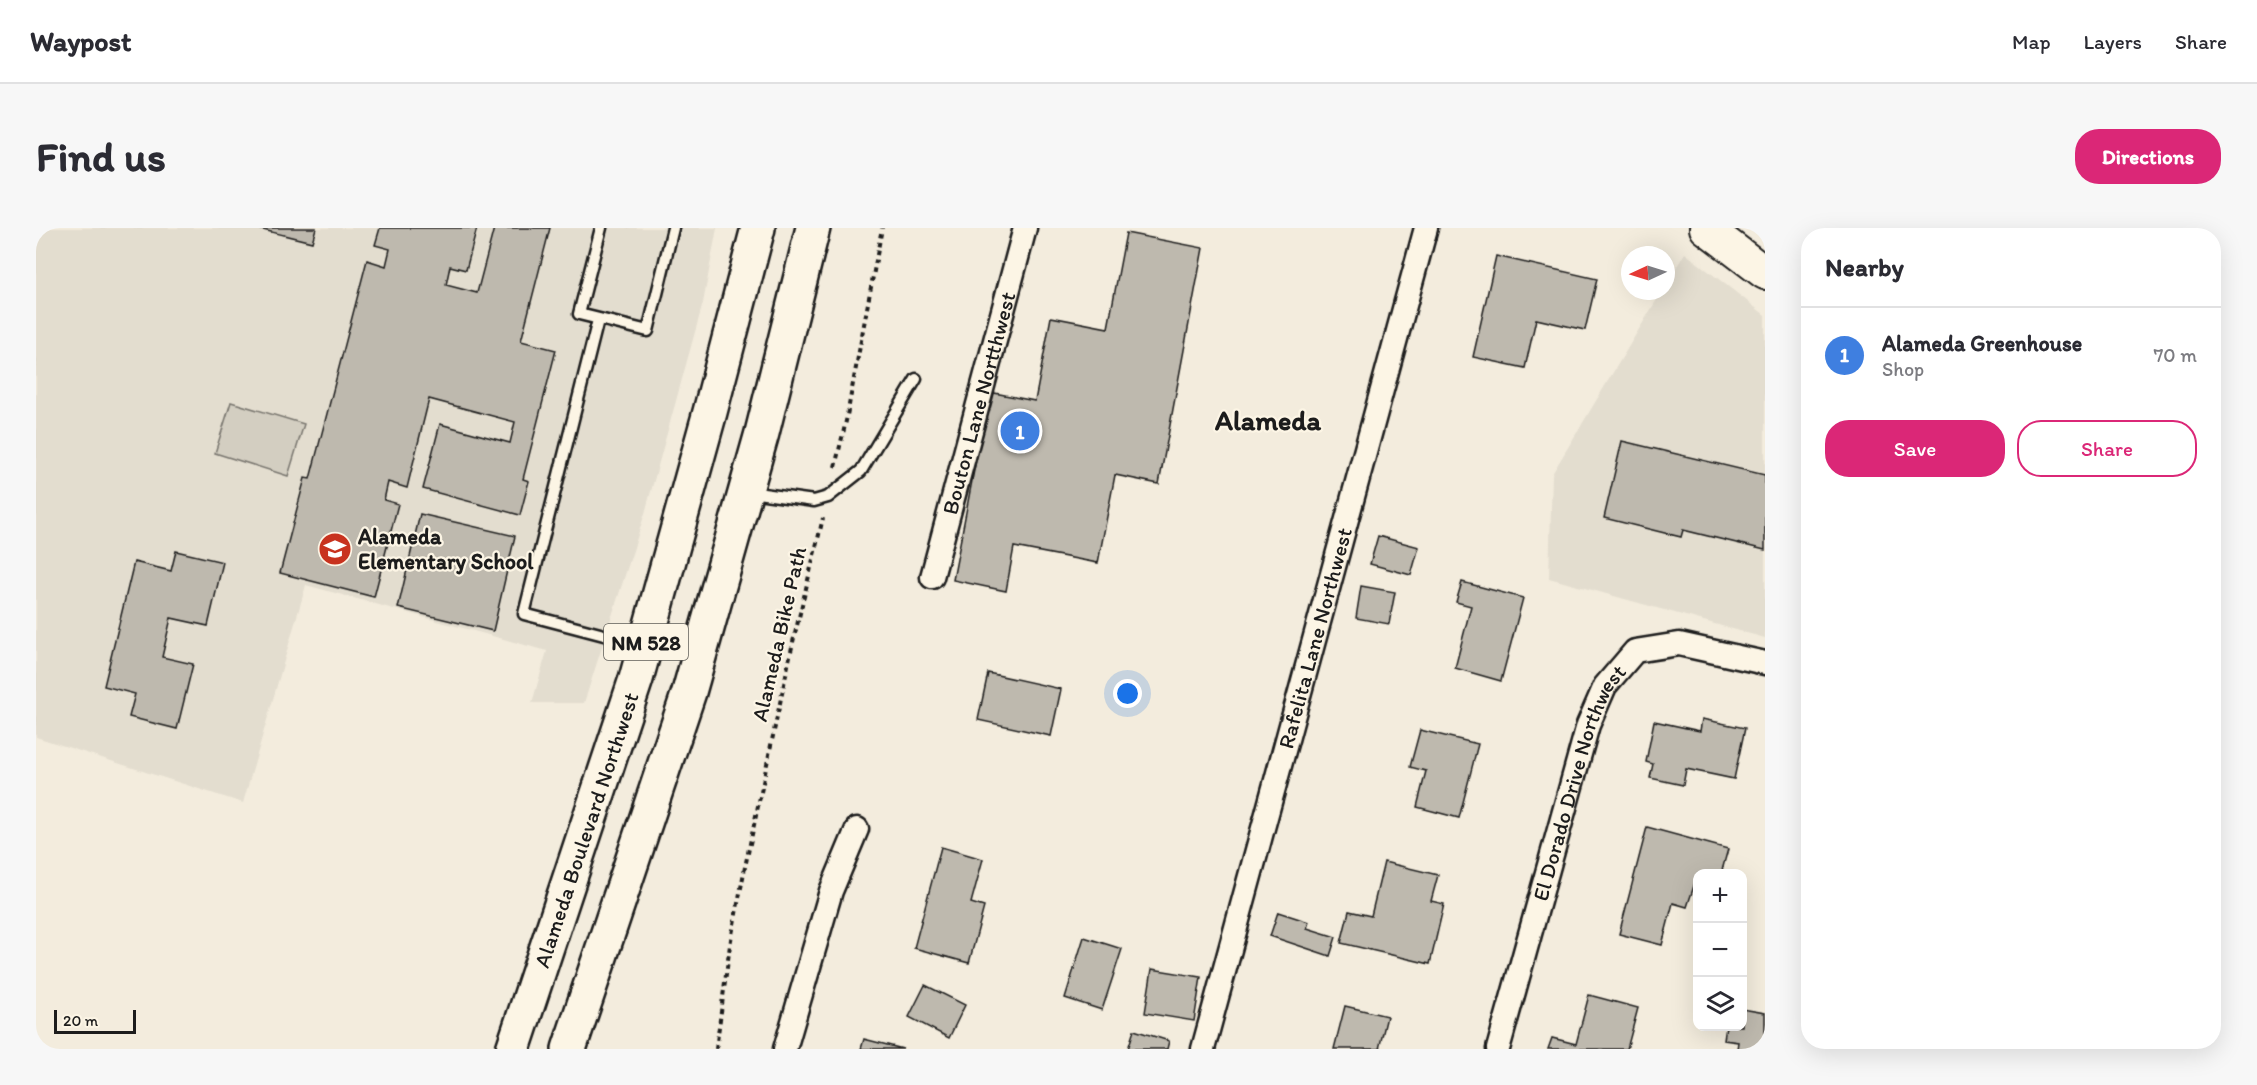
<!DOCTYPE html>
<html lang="en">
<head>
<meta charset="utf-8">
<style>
  body { margin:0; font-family:Itim,sans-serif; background:#f7f7f7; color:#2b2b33 }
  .controls { position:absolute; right:18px; bottom:18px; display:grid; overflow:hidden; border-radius:12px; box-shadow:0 6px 24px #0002 }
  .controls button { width:54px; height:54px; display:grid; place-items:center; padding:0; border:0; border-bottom:2px solid #e1e1e2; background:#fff; color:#2b2b33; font:30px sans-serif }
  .compass { position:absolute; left:1585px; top:18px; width:54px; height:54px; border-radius:50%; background:#fff; box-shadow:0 6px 24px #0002; rotate:266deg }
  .scale { position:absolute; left:18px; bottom:15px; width:82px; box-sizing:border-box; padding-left:6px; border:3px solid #1c1c1c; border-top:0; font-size:16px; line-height:21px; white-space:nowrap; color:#1c1c1c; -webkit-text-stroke:4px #fcf5e5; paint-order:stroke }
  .you { position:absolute; left:1092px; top:466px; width:21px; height:21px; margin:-15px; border:4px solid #fff; border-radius:50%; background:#1a73e8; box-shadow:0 0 0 9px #1a73e833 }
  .badge { display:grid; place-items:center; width:39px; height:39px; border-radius:50%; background:#db2777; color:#fff; font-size:20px; font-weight:700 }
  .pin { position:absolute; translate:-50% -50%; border:3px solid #fff; box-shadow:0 2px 6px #0006 }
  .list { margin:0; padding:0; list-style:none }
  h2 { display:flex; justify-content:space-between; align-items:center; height:78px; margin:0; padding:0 24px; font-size:26px }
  h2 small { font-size:20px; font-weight:400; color:#7c7c81 }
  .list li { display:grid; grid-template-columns:39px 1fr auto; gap:18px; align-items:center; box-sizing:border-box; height:96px; padding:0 24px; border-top:2px solid #e1e1e2 }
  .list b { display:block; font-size:22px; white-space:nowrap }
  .list p { margin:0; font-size:20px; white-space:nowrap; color:#7c7c81 }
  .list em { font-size:20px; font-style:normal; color:#7c7c81 }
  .actions { display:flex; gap:12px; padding:18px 24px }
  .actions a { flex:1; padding:14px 0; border:2px solid #db2777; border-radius:24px; text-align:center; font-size:21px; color:#db2777 }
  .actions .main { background:#db2777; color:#fff }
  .icon { flex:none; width:33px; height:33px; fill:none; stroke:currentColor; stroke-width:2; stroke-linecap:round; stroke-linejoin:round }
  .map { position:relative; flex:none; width:1729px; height:821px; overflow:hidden; border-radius:24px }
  header { display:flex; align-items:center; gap:36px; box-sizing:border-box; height:84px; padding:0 30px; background:#fff; border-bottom:2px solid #e1e1e2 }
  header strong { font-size:28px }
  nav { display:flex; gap:33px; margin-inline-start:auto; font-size:21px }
  .intro { display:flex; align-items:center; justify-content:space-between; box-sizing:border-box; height:144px; padding:0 36px }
  h1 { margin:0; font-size:42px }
  .button { padding:15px 27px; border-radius:24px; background:#db2777; color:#fff; font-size:21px; font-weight:700 }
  main { display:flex; gap:36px; padding:0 36px }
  aside { flex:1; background:#fff; border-radius:24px; box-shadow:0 6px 24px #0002 }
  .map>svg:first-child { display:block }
  .built { fill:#e3ddcf }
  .green { fill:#d3cec1; stroke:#78756e; stroke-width:1.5 }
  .building { fill:#beb9ae; stroke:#1c1c1c; stroke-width:1.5 }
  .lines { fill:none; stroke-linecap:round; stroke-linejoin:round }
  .lane-casing { stroke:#1c1c1c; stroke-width:15 }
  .street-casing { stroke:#1c1c1c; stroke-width:27 }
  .secondary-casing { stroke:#1c1c1c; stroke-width:36 }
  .primary-casing { stroke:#1c1c1c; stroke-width:38 }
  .path { stroke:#1c1c1c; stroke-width:4; stroke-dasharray:4.5 4.5; stroke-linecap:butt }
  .lane { stroke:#fcf5e5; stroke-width:10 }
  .street { stroke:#fcf5e5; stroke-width:22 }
  .secondary { stroke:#fcf5e5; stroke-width:32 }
  .primary { stroke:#fcf5e5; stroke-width:33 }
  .labels { text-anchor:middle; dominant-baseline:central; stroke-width:4.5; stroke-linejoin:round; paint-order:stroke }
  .shield { fill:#fcf5e5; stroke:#5f5d58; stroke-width:1.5 }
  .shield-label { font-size:21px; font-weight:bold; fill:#1c1c1c }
  .street-label { font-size:22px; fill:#1c1c1c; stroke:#fcf5e5 }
  .poi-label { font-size:22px; font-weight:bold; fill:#1c1c1c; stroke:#fcf5e5; text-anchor:start }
  .district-label { font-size:28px; font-weight:bold; fill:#1c1c1c; stroke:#fcf5e5 }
</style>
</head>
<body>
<header>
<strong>Waypost</strong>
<nav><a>Map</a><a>Layers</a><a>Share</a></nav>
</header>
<div class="intro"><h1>Find us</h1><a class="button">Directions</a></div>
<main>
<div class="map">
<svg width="1729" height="821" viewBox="0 0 1729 821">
  <rect width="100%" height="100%" fill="#f3ecdd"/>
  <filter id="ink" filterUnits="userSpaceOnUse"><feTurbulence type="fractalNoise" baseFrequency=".0167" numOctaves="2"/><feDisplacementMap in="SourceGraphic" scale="12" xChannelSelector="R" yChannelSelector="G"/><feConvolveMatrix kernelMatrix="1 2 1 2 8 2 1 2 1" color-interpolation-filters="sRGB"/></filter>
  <g filter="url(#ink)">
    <g class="built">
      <path d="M0 0H681L667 75 609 285 548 475H496L511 423 270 357 207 575 0 509Z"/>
      <path d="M1649 25 1729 87V410L1513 350 1516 246 1626 63H1630V56Z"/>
    </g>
    <path class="green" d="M195 174 268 196 252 248 179 225Z"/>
    <g class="building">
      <path d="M219 0H280L276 14Z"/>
      <path d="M344 0H441L430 42 414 38 410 57 441 65 458 0H514L485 113 520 122 487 251 493 253 484 287 387 261 404 196 474 215 479 194 393 171 371 260 352 254 348 272 362 276 338 369 244 345 269 250 274 251 331 32 350 38 354 21 339 17Z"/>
      <path d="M1090 5 1167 20 1123 256 1079 247 1062 335 978 319 970 363 917 352 953 164 999 173 1015 89 1072 100Z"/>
      <path d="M1460 28 1561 51 1549 102 1500 91 1489 140 1437 129Z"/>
      <path d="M1586 213 1729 247V322L1647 302 1645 309 1568 290Z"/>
      <path d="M384 286 479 308 457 403 362 380Z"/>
      <path d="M1342 308 1383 319 1375 347 1334 336Z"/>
      <path d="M140 323 187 334 172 398 135 390 126 429 157 436 141 501 93 489 99 466 68 458 98 334 135 343Z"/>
      <path d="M1426 354 1487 370 1465 453 1419 440 1435 378 1420 374Z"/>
      <path d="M1325 358 1359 364 1353 396 1320 390Z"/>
      <path d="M952 445 1025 461 1015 508 942 492Z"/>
      <path d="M1666 491 1709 500 1698 551 1650 541 1647 557 1614 550 1617 536 1610 534 1618 493 1664 503Z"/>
      <path d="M1384 502 1442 516 1423 590 1381 579 1390 543 1374 539Z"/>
      <path d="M1611 599 1692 621 1685 646H1662L1651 679 1637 675 1626 717 1583 706Z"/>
      <path d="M905 619 947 631 935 675 948 679 933 735 878 720Z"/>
      <path d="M1348 634 1402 647 1395 673 1408 676 1394 736 1305 715 1313 683 1335 688Z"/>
      <path d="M1242 684 1273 694 1271 700 1300 709 1294 728 1234 708Z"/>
      <path d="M1048 709 1086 721 1066 782 1029 770Z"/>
      <path d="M1116 741 1165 749 1158 793 1109 785Z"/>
      <path d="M889 757 929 777 913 810 873 789Z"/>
      <path d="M1553 767 1602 780 1591 821H1512L1516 810 1540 816Z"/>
      <path d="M1309 778 1351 788 1343 821H1298Z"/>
      <path d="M1706 781 1729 785V821H1701L1702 814 1688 812 1690 798H1706Z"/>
      <path d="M1098 802 1133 813 1131 821H1092Z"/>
      <path d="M828 811 867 821H825Z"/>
    </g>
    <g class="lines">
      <defs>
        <g id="lane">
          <path d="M565 0 543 86 612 103 637 0"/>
          <path d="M562 92 488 386 606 417"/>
          <path d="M714 264 778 273 792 269 825 243 880 151"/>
        </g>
        <g id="street">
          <path id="s1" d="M896 349 989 0"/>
          <path d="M749 821 795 663 821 601"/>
          <path id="s2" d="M1167 821 1390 0"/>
          <path id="s3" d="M1462 821 1552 497 1569 458 1599 423 1643 416 1729 435"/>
        </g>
        <path id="secondary" d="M1670 0 1729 45"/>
        <g id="primary">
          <path id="s4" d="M477 821 600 451 674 184 722 0"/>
          <path d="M533 821 653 464 726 205 777 0"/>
        </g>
      </defs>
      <use href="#lane" class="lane-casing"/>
      <use href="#street" class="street-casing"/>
      <use href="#secondary" class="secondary-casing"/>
      <use href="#primary" class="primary-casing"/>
      <g class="path">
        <path d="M799 239 810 193 846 0"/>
        <path d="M680 821 694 717 709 639 757 414 787 290"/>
      </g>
      <use href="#lane" class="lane"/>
      <use href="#street" class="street"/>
      <use href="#secondary" class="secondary"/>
      <use href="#primary" class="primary"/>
    </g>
  </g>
  <defs>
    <symbol id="school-disc" viewBox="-11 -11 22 22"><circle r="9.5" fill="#c8321e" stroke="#fcf5e5"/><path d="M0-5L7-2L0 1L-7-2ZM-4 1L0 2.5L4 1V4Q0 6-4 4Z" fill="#fff"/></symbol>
  </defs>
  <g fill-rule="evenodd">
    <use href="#school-disc" x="280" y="302" width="38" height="38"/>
  </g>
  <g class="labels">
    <rect class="shield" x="568" y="396" width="84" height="36" rx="4.5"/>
    <g class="shield-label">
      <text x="610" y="414">NM 528</text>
    </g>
    <g class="street-label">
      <text stroke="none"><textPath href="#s1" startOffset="180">Bouton Lane Nortthwest</textPath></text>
      <text transform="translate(743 406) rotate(-77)">Alameda Bike Path</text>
      <text stroke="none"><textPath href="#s2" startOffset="426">Rafelita Lane Northwest</textPath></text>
      <text stroke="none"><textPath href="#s3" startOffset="279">El Dorado Drive Northwest</textPath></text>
      <text stroke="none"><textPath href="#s4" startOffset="231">Alameda Boulevard Northwest</textPath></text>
    </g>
    <g class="poi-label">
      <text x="322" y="308">Alameda<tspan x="322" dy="25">Elementary School</tspan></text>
    </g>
    <g class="district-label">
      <text x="1232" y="192">Alameda</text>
    </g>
  </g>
</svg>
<div class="controls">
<button>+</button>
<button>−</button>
<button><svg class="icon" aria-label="layers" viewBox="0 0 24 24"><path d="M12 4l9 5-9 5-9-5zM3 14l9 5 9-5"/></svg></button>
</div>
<svg class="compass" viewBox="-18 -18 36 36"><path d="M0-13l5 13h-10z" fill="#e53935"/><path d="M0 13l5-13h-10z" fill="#7c7c81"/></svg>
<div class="scale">20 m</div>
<div class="you"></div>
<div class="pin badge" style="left:984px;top:203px;background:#3f7fe0">1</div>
</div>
<aside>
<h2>Nearby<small></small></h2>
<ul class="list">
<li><span class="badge" style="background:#3f7fe0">1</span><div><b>Alameda Greenhouse</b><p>Shop</p></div><em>70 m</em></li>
</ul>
<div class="actions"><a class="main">Save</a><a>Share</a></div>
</aside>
</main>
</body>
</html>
